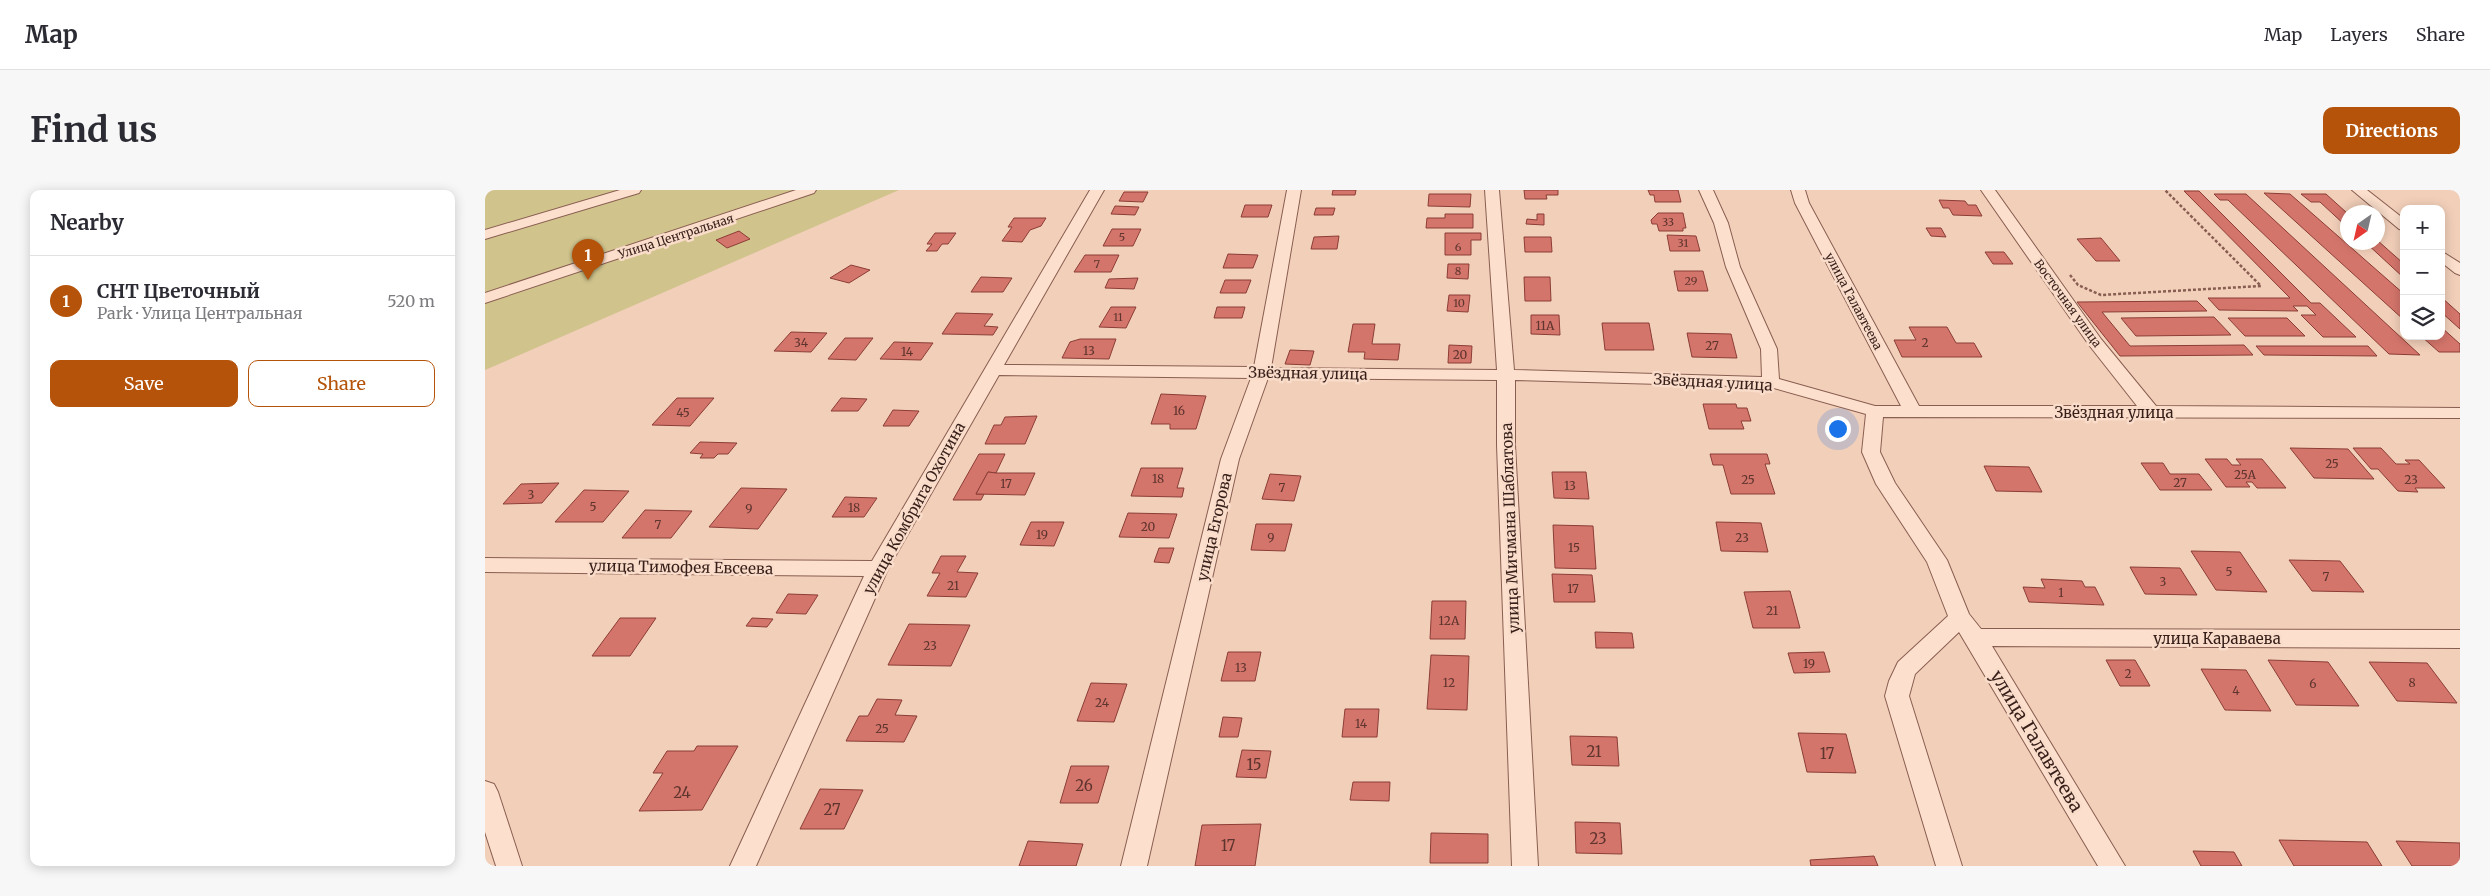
<!DOCTYPE html>
<html lang="en">
<head>
<meta charset="utf-8">
<style>
  body { margin:0; font-family:Merriweather,serif; background:#f7f7f7; color:#2b2b33 }
  .controls { position:absolute; right:15px; top:15px; display:grid; overflow:hidden; border-radius:10px; box-shadow:0 2px 12px #0003 }
  .controls button { width:45px; height:45px; display:grid; place-items:center; padding:0; border:0; border-bottom:1px solid #e1e1e2; background:#fff; color:#2b2b33; font:25px sans-serif }
  .compass { position:absolute; left:1855px; top:15px; width:45px; height:45px; border-radius:50%; background:#fff; box-shadow:0 2px 12px #0003; rotate:214deg }
  .you { position:absolute; left:1352px; top:238px; width:18px; height:18px; margin:-12px; border:4px solid #fff; border-radius:50%; background:#1a73e8; box-shadow:0 0 0 8px #1a73e833 }
  .badge { display:grid; place-items:center; width:32px; height:32px; border-radius:50%; background:#b45309; color:#fff; font-size:16px; font-weight:700 }
  .pin { position:absolute; translate:-50% -41px; filter:drop-shadow(0 1px 2px #0008) }
  .pin::after { content:''; position:absolute; top:26px; width:18px; height:15px; background:inherit; clip-path:polygon(0 0,100% 0,50% 100%) }
  .list { margin:0; padding:0; list-style:none }
  h2 { display:flex; justify-content:space-between; align-items:center; height:65px; margin:0; padding:0 20px; font-size:21px }
  h2 small { font-size:16px; font-weight:400; color:#7c7c81 }
  .list li { display:grid; grid-template-columns:32px 1fr auto; gap:15px; align-items:center; box-sizing:border-box; height:90px; padding:0 20px; border-top:1px solid #e1e1e2 }
  .list b { display:block; font-size:19px; white-space:nowrap }
  .list p { margin:0; font-size:16px; white-space:nowrap; color:#7c7c81 }
  .list em { font-size:16px; font-style:normal; color:#7c7c81 }
  .actions { display:flex; gap:10px; padding:15px 20px }
  .actions a { flex:1; padding:11px 0; border:1px solid #b45309; border-radius:10px; text-align:center; font-size:18px; color:#b45309 }
  .actions .main { background:#b45309; color:#fff }
  .icon { flex:none; width:28px; height:28px; fill:none; stroke:currentColor; stroke-width:2; stroke-linecap:round; stroke-linejoin:round }
  .map { position:relative; flex:none; width:1975px; height:676px; overflow:hidden; border-radius:10px }
  header { display:flex; align-items:center; gap:30px; box-sizing:border-box; height:70px; padding:0 25px; background:#fff; border-bottom:1px solid #e1e1e2 }
  header strong { font-size:24px }
  nav { display:flex; gap:28px; margin-inline-start:auto; font-size:18px }
  .intro { display:flex; align-items:center; justify-content:space-between; box-sizing:border-box; height:120px; padding:0 30px }
  h1 { margin:0; font-size:35px }
  .button { padding:12px 22px; border-radius:10px; background:#b45309; color:#fff; font-size:18px; font-weight:700 }
  main { display:flex; gap:30px; padding:0 30px }
  aside { flex:1; background:#fff; border-radius:10px; box-shadow:0 2px 12px #0003 }
  .map>svg:first-child { display:block }
  .green { fill:#d0c38c }
  .building { fill:#d4756b; stroke:#8b3d36 }
  .lines { fill:none; stroke-linecap:round; stroke-linejoin:round }
  .minor-casing { stroke:#895e52; stroke-width:2 }
  .path { stroke:#895e52; stroke-width:2.5; stroke-dasharray:3 2; stroke-linecap:butt }
  .minor { fill:#fcdfcc; fill-rule:evenodd }
  .labels { text-anchor:middle; dominant-baseline:central; stroke-width:5; stroke-linejoin:round; paint-order:stroke }
  .far-number-label { font-size:11px; fill:#5e342e }
  .far-street-label { font-size:12px; fill:#361e19; stroke:#f9dcc9 }
  .number-label { font-size:12px; fill:#5e342e }
  .street-label { font-size:15px; fill:#361e19; stroke:#f9dcc9 }
  .near-number-label { font-size:15px; fill:#5e342e }
  .near-street-label { font-size:18px; fill:#361e19; stroke:#f9dcc9 }
</style>
</head>
<body>
<header>
<strong>Map</strong>
<nav><a>Map</a><a>Layers</a><a>Share</a></nav>
</header>
<div class="intro"><h1>Find us</h1><a class="button">Directions</a></div>
<main>
<aside>
<h2>Nearby<small></small></h2>
<ul class="list">
<li><span class="badge">1</span><div><b>СНТ Цветочный</b><p>Park · Улица Центральная</p></div><em>520 m</em></li>
</ul>
<div class="actions"><a class="main">Save</a><a>Share</a></div>
</aside>
<div class="map">
<svg width="1975" height="676" viewBox="0 0 1975 676">
  <rect width="100%" height="100%" fill="#f2cfb9"/>
  <path class="green" d="M0 0H414L0 180Z"/>
  <g class="building">
    <path d="M848 0H871L870 5H847Z"/>
    <path d="M1039 0H1073V5H1061L1062 9H1040Z"/>
    <path d="M1163 0H1193L1196 12H1170L1169 5H1165Z"/>
    <path d="M1699 1H1714L1826 113H1835L1871 147H1838L1816 125H1831L1822 116H1808L1813 121 1734 120 1723 108H1805Z"/>
    <path d="M639 2H663L658 12 634 11Z"/>
    <path d="M1779 3 1805 4 1919 104V130Z"/>
    <path d="M944 4H986L985 17 943 16Z"/>
    <path d="M1729 4H1761L1935 165 1904 164 1743 10H1735Z"/>
    <path d="M1816 4H1841L1862 23V37L1835 12H1826Z"/>
    <path d="M1454 10 1480 11 1483 15H1491L1497 26 1468 25 1464 18H1458Z"/>
    <path d="M760 15H787L783 27H756Z"/>
    <path d="M630 16 654 17 650 25 626 24Z"/>
    <path d="M831 18H850L848 25H829Z"/>
    <path d="M1173 23H1198L1201 38H1198V41H1174L1172 34H1167L1166 30Z"/>
    <path d="M960 24H988V38H941L942 28H960Z"/>
    <path d="M1052 24H1059V35L1041 34 1042 29 1052 30Z"/>
    <path d="M529 28H561L556 36 545 40 537 52 517 51 527 37H523Z"/>
    <path d="M1441 38H1456L1461 47 1446 46Z"/>
    <path d="M627 39H656L648 56H618Z"/>
    <path d="M254 41 265 49 242 58 231 50Z"/>
    <path d="M450 43H471L463 54H457L452 61H441L447 54H442Z"/>
    <path d="M960 43H996V50H986V65H960Z"/>
    <path d="M1182 45 1211 46 1215 61H1185Z"/>
    <path d="M854 46 852 59H826L829 47Z"/>
    <path d="M1039 47H1066L1067 62H1040Z"/>
    <path d="M1616 48 1635 71H1611L1592 49Z"/>
    <path d="M1892 50 1919 74V88L1880 52H1892Z"/>
    <path d="M1500 62H1519L1528 74H1508Z"/>
    <path d="M743 64 773 65 768 78H738Z"/>
    <path d="M600 65H634L626 82H589Z"/>
    <path d="M963 74H984L983 89 962 88Z"/>
    <path d="M366 75 385 80 364 93 345 88Z"/>
    <path d="M1189 81H1218L1223 101H1193Z"/>
    <path d="M496 87 527 88 518 102H486Z"/>
    <path d="M1039 87H1065L1066 111H1040Z"/>
    <path d="M653 88 649 99 620 98 624 89Z"/>
    <path d="M740 90H766L761 103H735Z"/>
    <path d="M964 105H985L983 122 962 121Z"/>
    <path d="M1956 107 1975 124V139L1956 122Z"/>
    <path d="M1712 111 1722 121 1617 122 1645 156 1759 155 1768 165 1635 166 1592 112Z"/>
    <path d="M626 117H651L641 138 614 137Z"/>
    <path d="M732 117H760L757 128H729Z"/>
    <path d="M471 123 508 124 499 136 513 137 508 145 457 144Z"/>
    <path d="M1046 125H1074L1075 145 1046 144Z"/>
    <path d="M1729 127 1746 145 1651 146 1636 128Z"/>
    <path d="M1743 128H1802L1820 146H1760Z"/>
    <path d="M1117 133H1164L1169 160H1120Z"/>
    <path d="M868 134H890L887 154H915L913 170 879 169 880 162H863Z"/>
    <path d="M1424 137H1462L1471 153H1489L1497 167H1417L1409 150H1431Z"/>
    <path d="M1956 137 1975 154V162H1954L1936 146H1956Z"/>
    <path d="M306 142 342 143 326 162 289 161Z"/>
    <path d="M1202 143 1246 144 1252 168 1207 167Z"/>
    <path d="M360 148H388L371 170 343 169Z"/>
    <path d="M595 149H631L624 169 577 168 585 152Z"/>
    <path d="M409 152 448 153 436 170 395 169Z"/>
    <path d="M964 155 987 156 986 173H963Z"/>
    <path d="M1771 156H1883L1892 166 1779 165Z"/>
    <path d="M805 160 829 161 825 175 800 174Z"/>
    <path d="M676 204 721 206 711 239H685V234H666Z"/>
    <path d="M192 208H229L205 236 167 235Z"/>
    <path d="M356 208 382 209 373 221H346Z"/>
    <path d="M1218 214H1251L1252 218H1262L1266 231H1256L1259 239H1224Z"/>
    <path d="M408 220 434 221 424 236H398Z"/>
    <path d="M552 226 540 254H500L509 235H516L520 227Z"/>
    <path d="M215 252 252 253 243 264H233L229 268H215L218 264 205 263Z"/>
    <path d="M1805 258 1863 259 1889 289 1829 288Z"/>
    <path d="M1868 258H1896L1911 274H1925L1920 270H1934L1960 298H1930L1933 302 1913 301 1893 279H1886Z"/>
    <path d="M494 264H520L511 283 503 282 491 304H499L496 310H468Z"/>
    <path d="M1225 264H1282L1285 274H1280L1290 304H1246L1238 275H1228Z"/>
    <path d="M1720 269H1742L1747 275H1756L1751 269H1777L1801 298H1772L1767 292H1761L1765 297H1741Z"/>
    <path d="M1656 273H1678L1685 284H1714L1727 300H1675Z"/>
    <path d="M1499 276 1544 277 1557 302 1511 301Z"/>
    <path d="M656 278H698L692 298H699L697 307 646 306Z"/>
    <path d="M503 282 511 283H550L540 305 491 304Z"/>
    <path d="M1067 282H1101L1104 309 1069 308Z"/>
    <path d="M785 284 816 286 809 311 777 309Z"/>
    <path d="M74 293 57 313 18 314 36 294Z"/>
    <path d="M256 298 302 299 273 339 224 337Z"/>
    <path d="M99 300 144 301 118 332H70Z"/>
    <path d="M360 307 392 308 379 327H347Z"/>
    <path d="M160 320 207 321 186 348H137Z"/>
    <path d="M643 323 692 324 684 348 634 347Z"/>
    <path d="M546 332H579L569 356 535 355Z"/>
    <path d="M1231 332 1276 333 1283 362 1236 361Z"/>
    <path d="M771 334H807L800 361 766 360Z"/>
    <path d="M1068 335 1108 336 1111 379 1070 378Z"/>
    <path d="M674 358H689L684 373 669 372Z"/>
    <path d="M1706 361 1755 362 1782 402 1731 400Z"/>
    <path d="M456 366H481L472 382 493 383 481 407 442 406 455 383H447Z"/>
    <path d="M1804 370 1855 371 1879 402 1827 401Z"/>
    <path d="M1645 377 1695 378 1712 405 1660 404Z"/>
    <path d="M1067 384 1107 385 1110 412H1069Z"/>
    <path d="M1556 389 1597 391 1600 397H1610L1619 415 1544 412 1538 397 1560 398Z"/>
    <path d="M1305 401 1315 438H1268L1259 402Z"/>
    <path d="M303 404 333 405 321 424 291 423Z"/>
    <path d="M947 411H981L980 449H945Z"/>
    <path d="M135 428H171L145 466H107Z"/>
    <path d="M267 428 288 429 282 437 261 436Z"/>
    <path d="M424 434 485 435 466 476 403 475Z"/>
    <path d="M1110 442 1147 443 1149 458H1111Z"/>
    <path d="M743 462H776L770 491H736Z"/>
    <path d="M1339 462 1345 482 1309 483 1303 463Z"/>
    <path d="M946 465 984 466 982 520 942 519Z"/>
    <path d="M1621 470H1650L1665 496H1635Z"/>
    <path d="M1783 470 1843 472 1874 516 1811 515Z"/>
    <path d="M1884 472 1942 473 1972 513 1912 511Z"/>
    <path d="M1716 479 1761 480 1786 521 1740 520Z"/>
    <path d="M606 493 642 494 629 532 592 531Z"/>
    <path d="M392 509 417 510 410 525 432 526 419 552 361 551 374 526H383Z"/>
    <path d="M860 519H894L892 547H857Z"/>
    <path d="M738 527 757 528 753 547H734Z"/>
    <path d="M1313 543 1361 544 1371 583 1322 582Z"/>
    <path d="M1085 546 1132 547 1134 576 1087 575Z"/>
    <path d="M212 556H253L217 620 154 621 178 583H168L182 561H209Z"/>
    <path d="M757 560 786 561 781 588 751 587Z"/>
    <path d="M586 576H624L613 613H575Z"/>
    <path d="M868 592H905L904 611 865 610Z"/>
    <path d="M335 599 378 600 359 639H315Z"/>
    <path d="M1090 632 1135 633 1137 664 1091 663Z"/>
    <path d="M776 634 770 676H710L717 635Z"/>
    <path d="M946 643 1003 644V673H945Z"/>
    <path d="M1794 650 1882 652 1897 676H1809Z"/>
    <path d="M543 651 598 654 591 676H534Z"/>
    <path d="M1911 651 1975 653V676H1927Z"/>
    <path d="M1708 661 1749 662 1757 676H1716Z"/>
    <path d="M1389 666 1393 676H1326L1325 670Z"/>
  </g>
  <g class="lines">
    <defs>
      <g id="minor">
        <path d="M135 0H156L154 3 0 49V40Z"/>
        <path d="M311 0H331L329 3 0 113V103Z"/>
        <path d="M605 0H619L519 175 769 177 802 0H816L786 178 1012 180 1000 0H1014L1029 180 1277 187 1276 159 1241 77 1229 33 1214 0H1228L1243 33 1255 77 1292 159 1294 189 1390 216H1416L1310 13 1306 0H1320L1324 13 1434 216H1652L1604 155 1496 0H1510L1616 149 1671 216 1975 218V228L1398 227 1395 262 1410 293 1462 370 1484 424 1496 439 1975 440V458L1507 456 1640 676H1613L1474 442 1430 484 1424 506 1477 676H1451L1400 506 1404 491 1413 472 1463 426 1442 372 1391 294 1377 262 1381 224 1285 197 1030 190V255L1053 676H1027L1012 255V190L783 188 754 269 662 676H636L736 269 766 188 514 185 403 379 271 676H245L379 386 0 382V368L387 371Z"/>
        <path d="M1867 0H1882L1919 29V40L1914 39Z"/>
        <path d="M1956 61 1975 73V85L1970 83 1956 72Z"/>
        <path d="M0 591 9 594 13 602 37 676H11L0 642Z"/>
      </g>
    </defs>
    <use href="#minor" class="minor-casing"/>
    <path class="path" d="M1585 85 1593 95 1616 105 1776 96 1680 0"/>
    <use href="#minor" class="minor"/>
  </g>
  <g class="labels">
    <g class="far-number-label">
      <text x="1183" y="32">33</text>
      <text x="637" y="47">5</text>
      <text x="1198" y="53">31</text>
      <text x="973" y="57">6</text>
      <text x="612" y="74">7</text>
      <text x="973" y="81">8</text>
      <text x="1206" y="91">29</text>
      <text x="974" y="113">10</text>
      <text x="633" y="127">11</text>
    </g>
    <g class="far-street-label">
      <text transform="translate(191 46) rotate(-18)">Улица Центральная</text>
      <text transform="translate(1369 111) rotate(62)">улица Галавтеева</text>
      <text transform="translate(1583 113) rotate(54)">Восточная улица</text>
    </g>
    <g class="number-label">
      <text x="1060" y="135">11А</text>
      <text x="316" y="152">34</text>
      <text x="1440" y="152">2</text>
      <text x="1227" y="155">27</text>
      <text x="604" y="160">13</text>
      <text x="422" y="161">14</text>
      <text x="975" y="164">20</text>
      <text x="694" y="220">16</text>
      <text x="198" y="222">45</text>
      <text x="1847" y="273">25</text>
      <text x="1760" y="284">25А</text>
      <text x="673" y="288">18</text>
      <text x="1263" y="289">25</text>
      <text x="1926" y="289">23</text>
      <text x="1695" y="292">27</text>
      <text x="521" y="293">17</text>
      <text x="1085" y="295">13</text>
      <text x="797" y="297">7</text>
      <text x="46" y="304">3</text>
      <text x="108" y="316">5</text>
      <text x="369" y="317">18</text>
      <text x="264" y="318">9</text>
      <text x="173" y="334">7</text>
      <text x="663" y="336">20</text>
      <text x="557" y="344">19</text>
      <text x="786" y="347">9</text>
      <text x="1257" y="347">23</text>
      <text x="1089" y="357">15</text>
      <text x="1744" y="381">5</text>
      <text x="1841" y="386">7</text>
      <text x="1678" y="391">3</text>
      <text x="468" y="395">21</text>
      <text x="1088" y="398">17</text>
      <text x="1576" y="402">1</text>
      <text x="1287" y="420">21</text>
      <text x="964" y="430">12А</text>
      <text x="445" y="455">23</text>
      <text x="1324" y="473">19</text>
      <text x="756" y="477">13</text>
      <text x="1643" y="483">2</text>
      <text x="964" y="492">12</text>
      <text x="1927" y="492">8</text>
      <text x="1828" y="493">6</text>
      <text x="1751" y="500">4</text>
      <text x="617" y="512">24</text>
      <text x="876" y="533">14</text>
      <text x="397" y="538">25</text>
    </g>
    <g class="street-label">
      <text transform="translate(823 183) rotate(1)">Звёздная улица</text>
      <text transform="translate(1228 192) rotate(3)">Звёздная улица</text>
      <text x="1629" y="222">Звёздная улица</text>
      <text transform="translate(429 318) rotate(-61)">улица Комбрига Охотина</text>
      <text transform="translate(729 337) rotate(-77)">улица Егорова</text>
      <text transform="translate(1025 338) rotate(-92)">улица Мичмана Шаблатова</text>
      <text transform="translate(196 377) rotate(1)">улица Тимофея Евсеева</text>
      <text x="1732" y="448">улица Караваева</text>
    </g>
    <g class="near-number-label">
      <text x="1109" y="561">21</text>
      <text x="1342" y="563">17</text>
      <text x="769" y="574">15</text>
      <text x="599" y="595">26</text>
      <text x="197" y="602">24</text>
      <text x="347" y="619">27</text>
      <text x="1113" y="648">23</text>
      <text x="743" y="655">17</text>
    </g>
    <g class="near-street-label">
      <text transform="translate(1552 551) rotate(59)">улица Галавтеева</text>
    </g>
  </g>
</svg>
<div class="controls">
<button>+</button>
<button>−</button>
<button><svg class="icon" aria-label="layers" viewBox="0 0 24 24"><path d="M12 4l9 5-9 5-9-5zM3 14l9 5 9-5"/></svg></button>
</div>
<svg class="compass" viewBox="-18 -18 36 36"><path d="M0-13l5 13h-10z" fill="#e53935"/><path d="M0 13l5-13h-10z" fill="#7c7c81"/></svg>
<div class="you"></div>
<div class="pin badge" style="left:103px;top:90px">1</div>
</div>
</main>
</body>
</html>
